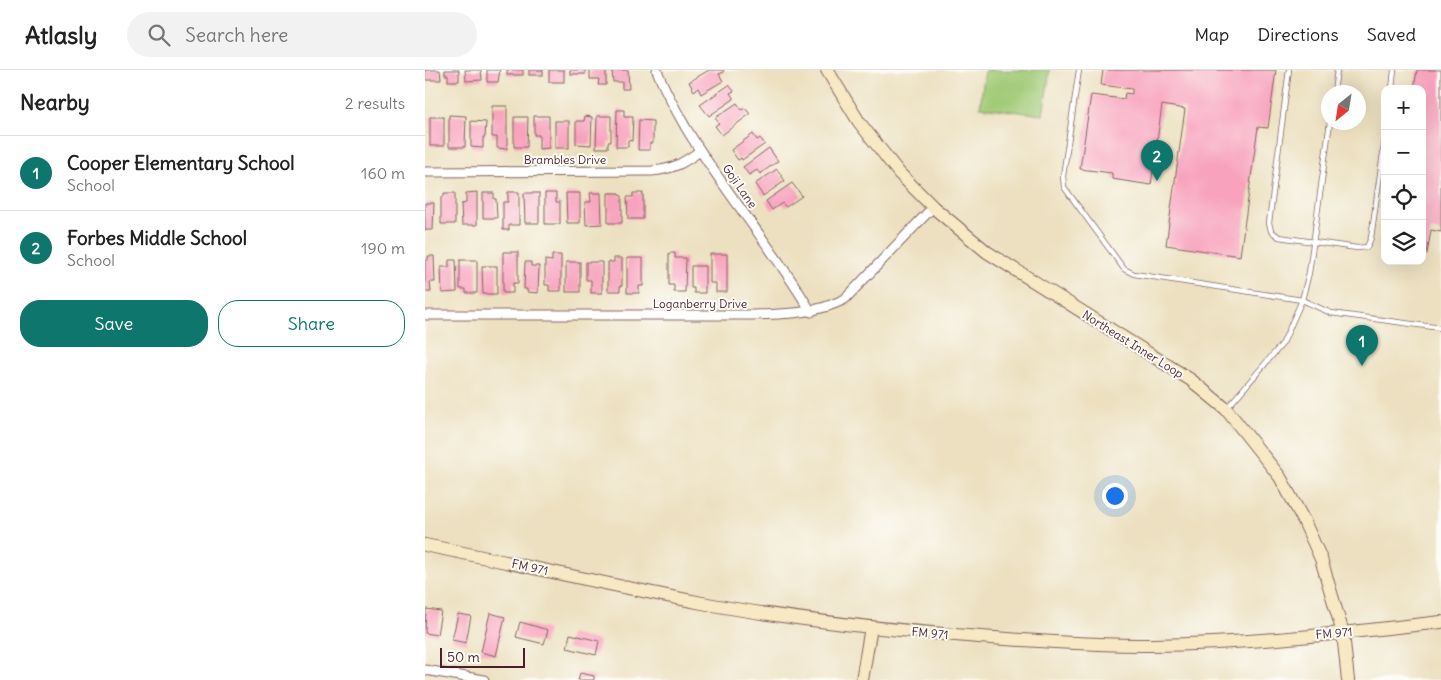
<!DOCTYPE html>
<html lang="en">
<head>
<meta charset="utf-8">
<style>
  body { margin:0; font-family:Delius,sans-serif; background:#f2f2f2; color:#222 }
  .controls { position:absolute; right:15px; top:15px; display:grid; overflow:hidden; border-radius:10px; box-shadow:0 5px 20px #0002 }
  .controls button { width:45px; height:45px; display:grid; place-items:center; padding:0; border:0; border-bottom:1px solid #e0e0e0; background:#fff; color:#222; font:25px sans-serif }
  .compass { position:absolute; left:896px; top:15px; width:45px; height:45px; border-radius:50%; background:#fff; box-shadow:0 5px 20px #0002; rotate:210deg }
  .scale { position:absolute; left:15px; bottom:12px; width:85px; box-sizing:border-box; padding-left:5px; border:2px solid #4a1f2b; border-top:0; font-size:14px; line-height:18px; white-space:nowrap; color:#4a1f2b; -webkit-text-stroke:4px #fdfcf7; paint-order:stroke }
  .you { position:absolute; left:689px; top:425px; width:18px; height:18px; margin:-12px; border:4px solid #fff; border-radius:50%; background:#1a73e8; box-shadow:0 0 0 8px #1a73e833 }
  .badge { display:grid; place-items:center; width:32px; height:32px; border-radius:50%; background:#0f766e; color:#fff; font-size:16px; font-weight:700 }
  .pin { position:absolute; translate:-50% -41px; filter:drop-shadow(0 1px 2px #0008) }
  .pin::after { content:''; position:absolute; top:26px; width:18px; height:15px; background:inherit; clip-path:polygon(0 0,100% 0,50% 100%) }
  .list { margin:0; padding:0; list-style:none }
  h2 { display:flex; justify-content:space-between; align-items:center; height:65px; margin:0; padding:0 20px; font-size:21px }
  h2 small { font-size:16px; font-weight:400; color:#767676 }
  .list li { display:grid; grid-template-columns:32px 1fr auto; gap:15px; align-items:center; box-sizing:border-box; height:75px; padding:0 20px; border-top:1px solid #e0e0e0 }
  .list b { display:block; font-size:19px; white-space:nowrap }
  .list p { margin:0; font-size:16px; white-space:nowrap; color:#767676 }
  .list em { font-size:16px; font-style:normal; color:#767676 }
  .actions { display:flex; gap:10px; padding:15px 20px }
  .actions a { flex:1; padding:11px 0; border:1px solid #0f766e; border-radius:20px; text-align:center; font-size:18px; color:#0f766e }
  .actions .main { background:#0f766e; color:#fff }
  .icon { flex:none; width:28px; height:28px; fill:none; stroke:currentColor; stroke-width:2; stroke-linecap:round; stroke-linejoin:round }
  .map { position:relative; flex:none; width:1016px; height:610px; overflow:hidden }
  header { display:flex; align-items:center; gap:30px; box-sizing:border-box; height:70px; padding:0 25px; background:#fff; border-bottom:1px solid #e0e0e0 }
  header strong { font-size:24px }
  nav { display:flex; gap:28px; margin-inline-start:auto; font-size:18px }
  .search { width:350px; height:45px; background:#f2f2f2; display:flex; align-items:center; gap:12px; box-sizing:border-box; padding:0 18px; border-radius:28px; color:#767676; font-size:19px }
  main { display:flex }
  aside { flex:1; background:#fff }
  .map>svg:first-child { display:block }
  .green { fill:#a0ca76; stroke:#757450 }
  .building { fill:#f8a2bd }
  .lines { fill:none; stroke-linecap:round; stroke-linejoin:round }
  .lane-casing { stroke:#83635f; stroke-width:6 }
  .street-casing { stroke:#83635f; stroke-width:11 }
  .secondary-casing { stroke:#83635f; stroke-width:14 }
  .lane { stroke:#fff; stroke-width:4.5 }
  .street { stroke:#fff; stroke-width:9 }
  .secondary { stroke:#f6e9c3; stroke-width:12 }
  .labels { text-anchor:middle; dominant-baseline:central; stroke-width:4; stroke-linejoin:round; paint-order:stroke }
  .street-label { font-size:12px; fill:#4a1f2b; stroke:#fdfcf7 }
</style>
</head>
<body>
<header>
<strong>Atlasly</strong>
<div class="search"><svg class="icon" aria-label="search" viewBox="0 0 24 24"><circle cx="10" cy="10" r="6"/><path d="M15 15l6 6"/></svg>Search here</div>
<nav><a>Map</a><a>Directions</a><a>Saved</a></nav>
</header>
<main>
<aside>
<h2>Nearby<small>2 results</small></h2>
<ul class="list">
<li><span class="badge">1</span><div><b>Cooper Elementary School</b><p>School</p></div><em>160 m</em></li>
<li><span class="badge">2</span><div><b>Forbes Middle School</b><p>School</p></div><em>190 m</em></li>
</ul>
<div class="actions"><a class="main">Save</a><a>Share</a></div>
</aside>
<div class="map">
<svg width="1016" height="610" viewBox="0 0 1016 610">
  <rect width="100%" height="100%" fill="#fdfcf7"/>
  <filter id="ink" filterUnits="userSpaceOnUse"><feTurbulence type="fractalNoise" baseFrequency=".02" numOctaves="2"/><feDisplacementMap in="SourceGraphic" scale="10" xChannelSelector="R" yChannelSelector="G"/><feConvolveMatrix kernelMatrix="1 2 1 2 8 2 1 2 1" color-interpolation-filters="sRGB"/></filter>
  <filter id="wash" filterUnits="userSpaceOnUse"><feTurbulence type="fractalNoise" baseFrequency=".0096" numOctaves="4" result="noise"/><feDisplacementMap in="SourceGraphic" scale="20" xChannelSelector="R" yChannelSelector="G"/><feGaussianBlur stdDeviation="1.12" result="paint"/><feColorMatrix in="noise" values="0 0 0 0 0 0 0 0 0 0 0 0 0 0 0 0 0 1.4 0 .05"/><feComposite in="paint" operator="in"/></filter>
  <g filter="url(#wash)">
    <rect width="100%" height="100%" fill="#ece0c0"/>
    <path class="green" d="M560 0H625L618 45 555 37Z"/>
    <g id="blocks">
      <g class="building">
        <path d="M0 0H15L16 10H0Z"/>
        <path d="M20 0H34V11H23V5H20Z"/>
        <path d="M40 0H56L57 10 41 11Z"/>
        <path d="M62 0H75L73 12H62Z"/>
        <rect x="82" y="0" width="16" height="5"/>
        <rect x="104" y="0" width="14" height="5"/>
        <rect x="124" y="0" width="15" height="12"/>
        <rect x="145" y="0" width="15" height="4"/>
        <path d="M165 0H181V15H173L174 9H165Z"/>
        <path d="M187 0H203L204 19H197V12H188Z"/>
        <path d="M284 0H298L299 2 294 4 298 11 276 24 273 18 269 21 264 12Z"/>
        <path d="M678 0H851L843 58 833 57 815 186 741 175 760 39 737 35 726 115 687 109V103L655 99 666 25 699 29 700 23 707 24V19L676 15Z"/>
        <path d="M992 0H1016V162L1006 160 1002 184 997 183V19H989Z"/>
        <path d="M304 15 309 21 305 23 309 29 284 46 275 35Z"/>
        <path d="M312 33 317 40 320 38 325 44 297 65 290 56 294 53 290 48Z"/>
        <path d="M67 36H82V79L72 78V67H67Z"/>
        <path d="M192 40H199V47H208L207 71 203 70V77H191Z"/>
        <path d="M24 45 41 46 40 77H24Z"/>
        <path d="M109 46H124V78L114 79V65H109Z"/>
        <path d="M160 46 167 47 166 75 151 74V51H159Z"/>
        <path d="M172 46H186V72H183V78H171Z"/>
        <rect x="5" y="47" width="14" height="29"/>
        <path d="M89 47H103L102 77H89Z"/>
        <path d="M214 50 228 51V73H225V80H213Z"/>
        <path d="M46 51 61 52 60 67H58V78L46 77Z"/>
        <rect x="130" y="51" width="14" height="27"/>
        <path d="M328 64 332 70 335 68 340 74 317 90 316 88 313 90 306 80Z"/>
        <path d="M344 78 353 91 335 104 332 100 324 105 318 97Z"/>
        <path d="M352 99 360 111 338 126 330 114Z"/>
        <path d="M367 113 377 126 361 137 357 133 347 140 341 131Z"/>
        <path d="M52 122V155H37L36 134 41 133V123Z"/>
        <path d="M83 122H94V155H84V160H78V132H83Z"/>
        <path d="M19 123H30V154H16V127H19Z"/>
        <path d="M58 123H69V129H71L72 148H58Z"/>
        <path d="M99 123H114V153H100Z"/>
        <path d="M120 123H131V132H135V154H120Z"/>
        <path d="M141 123H155V153H142Z"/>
        <path d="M165 123H176L177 154 161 155 160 132H166Z"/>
        <path d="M183 123H194V125L197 126V153H183Z"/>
        <path d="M208 123H218V149H203L202 127H208Z"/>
        <path d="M0 133H9L8 160H0Z"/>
        <path d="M959 159H960V178L956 177Z"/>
        <path d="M78 182H93V213H88V223H78Z"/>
        <path d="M244 183H250V188H261L260 222H249V215H244Z"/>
        <path d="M285 184H302V222H291V213H285Z"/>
        <path d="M127 185H136V221H124V215H120V190L127 191Z"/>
        <path d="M3 186H9L10 212H5L6 222H0V191L3 190Z"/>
        <path d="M189 188H197V216H195V221H183V192H189Z"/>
        <path d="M202 188H218V216H214V223H202Z"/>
        <path d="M24 190H31L32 222 17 223 16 197H24Z"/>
        <path d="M35 190H52V223H41V219H35Z"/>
        <path d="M100 192H106V196H114L113 223 102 222V219H99Z"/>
        <rect x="141" y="192" width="14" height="30"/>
        <path d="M161 192H177V223H166V210H161Z"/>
        <path d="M57 196H72V224H58Z"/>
        <path d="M266 196H280V223H269V218H266Z"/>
        <path d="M1 539 16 541 12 565 0 563Z"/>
        <path d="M65 543 80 547 71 586 56 582Z"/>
        <path d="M33 544 46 546 41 573 27 570Z"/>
        <path d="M95 552 123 560 119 574 91 567Z"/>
        <path d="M145 564 174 571 171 585 142 578Z"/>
        <path d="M155 603 169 606V610H153Z"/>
      </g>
    </g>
  </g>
  <g filter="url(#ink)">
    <use href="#blocks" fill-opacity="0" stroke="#83635f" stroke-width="1"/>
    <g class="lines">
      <defs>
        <g id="lane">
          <path d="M654 0 638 106 639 117 699 199 709 204 877 230 906 243 1016 258"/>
          <path d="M864 0 844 153 846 161 854 167 932 178 942 177 946 168 960 69"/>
          <path d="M967 19 969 0"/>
          <path d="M909 22 912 0"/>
          <path d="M802 338 858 273 877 230 884 203 905 52"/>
        </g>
        <g id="street">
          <path d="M232 0C239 20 251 40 261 58 299 122 349 178 386 242"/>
          <path d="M0 102 227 101C249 99 258 93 275 81"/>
          <path d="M0 245H328C361 244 390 244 420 229L508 137"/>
          <path d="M0 600 59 610"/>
        </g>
        <g id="secondary">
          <path d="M402 0 434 52 474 103 508 137 562 182 766 310 801 339 855 407 879 451 896 489 918 563 923 610"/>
          <path d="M0 475C92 494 185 515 277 533 357 548 437 557 518 564 588 570 658 575 728 575 824 574 921 563 1016 552"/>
          <path d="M437 610 446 557"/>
        </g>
      </defs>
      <use href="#lane" class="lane-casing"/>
      <use href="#street" class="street-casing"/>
      <use href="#secondary" class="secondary-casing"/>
      <use href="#lane" class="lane"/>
      <use href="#street" class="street"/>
      <use href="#secondary" class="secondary"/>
    </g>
  </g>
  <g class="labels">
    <g class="street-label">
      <text x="140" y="89">Brambles Drive</text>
      <text transform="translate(315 116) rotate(55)">Goji Lane</text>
      <text x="275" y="233">Loganberry Drive</text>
      <text transform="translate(708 274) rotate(32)">Northeast Inner Loop</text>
      <text transform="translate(105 497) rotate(12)">FM 971</text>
      <text transform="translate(505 563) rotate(5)">FM 971</text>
      <text transform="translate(909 563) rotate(-5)">FM 971</text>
    </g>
  </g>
</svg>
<div class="controls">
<button>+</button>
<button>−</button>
<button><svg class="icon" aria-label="locate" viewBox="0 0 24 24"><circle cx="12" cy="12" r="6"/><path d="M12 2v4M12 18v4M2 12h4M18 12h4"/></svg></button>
<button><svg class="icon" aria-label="layers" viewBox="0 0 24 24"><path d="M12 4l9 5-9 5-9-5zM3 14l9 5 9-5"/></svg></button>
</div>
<svg class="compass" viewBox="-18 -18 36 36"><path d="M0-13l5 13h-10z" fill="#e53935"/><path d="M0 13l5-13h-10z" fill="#767676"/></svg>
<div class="scale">50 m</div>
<div class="you"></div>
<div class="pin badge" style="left:937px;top:296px">1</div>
<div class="pin badge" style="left:732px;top:111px">2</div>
</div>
</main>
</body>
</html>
